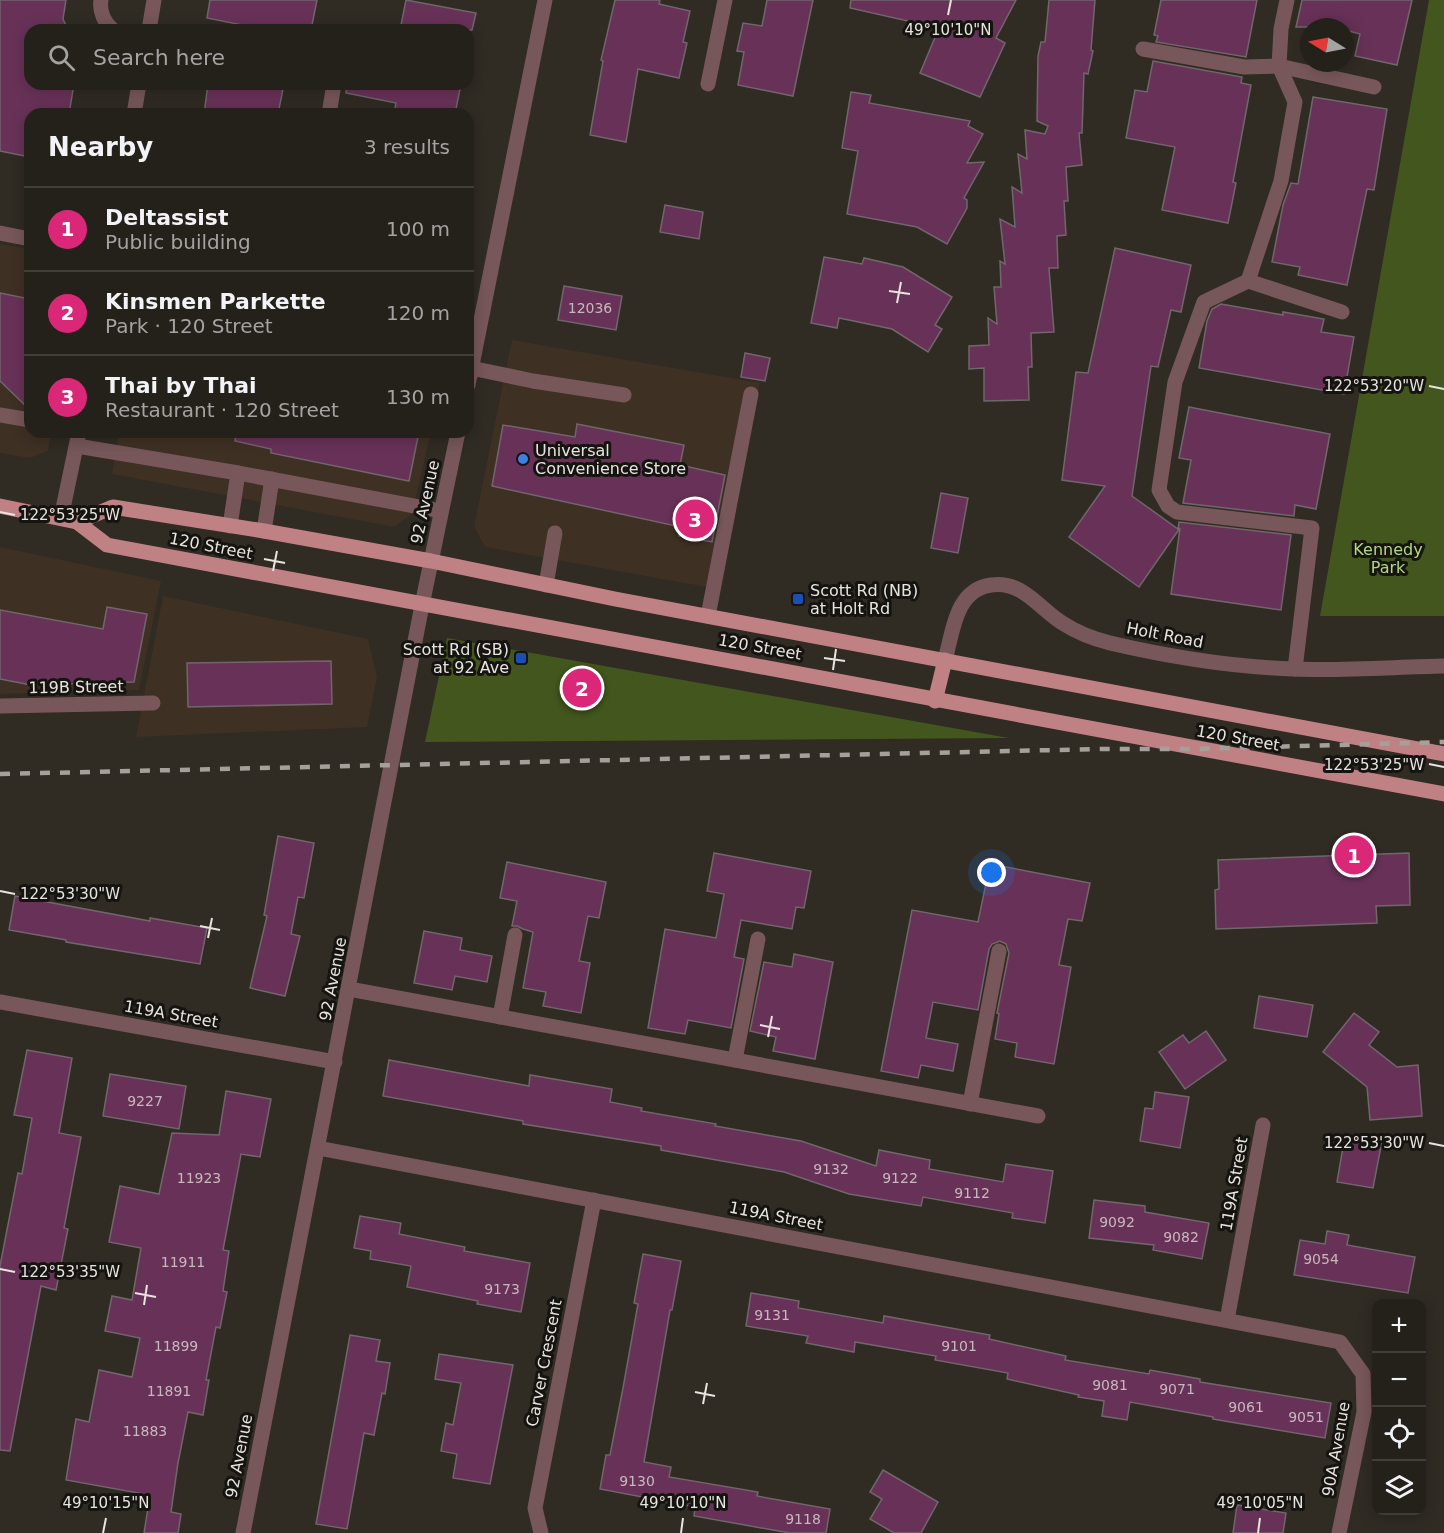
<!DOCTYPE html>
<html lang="en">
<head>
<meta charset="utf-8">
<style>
  body { margin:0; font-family:"DejaVu Sans",sans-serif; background:#2c2823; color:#f1f3f6 }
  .controls { position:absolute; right:18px; bottom:18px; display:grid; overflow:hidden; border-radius:12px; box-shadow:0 3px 15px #0003 }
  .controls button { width:54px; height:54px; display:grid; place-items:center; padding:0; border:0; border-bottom:2px solid #413e39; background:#24201a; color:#f1f3f6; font:30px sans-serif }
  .compass { position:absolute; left:1300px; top:18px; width:54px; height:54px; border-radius:50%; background:#24201a; box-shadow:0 3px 15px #0003; rotate:280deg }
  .you { position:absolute; left:992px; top:873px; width:21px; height:21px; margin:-15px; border:4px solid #fff; border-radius:50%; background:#1a73e8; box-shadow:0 0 0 9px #1a73e833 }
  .badge { display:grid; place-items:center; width:39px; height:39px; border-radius:50%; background:#db2777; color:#fff; font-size:20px; font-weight:700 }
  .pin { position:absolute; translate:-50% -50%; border:3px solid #fff; box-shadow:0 2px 6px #0006 }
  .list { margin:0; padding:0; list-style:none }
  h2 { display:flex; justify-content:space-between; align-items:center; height:78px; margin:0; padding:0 24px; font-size:26px }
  h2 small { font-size:20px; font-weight:400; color:#a3a3a2 }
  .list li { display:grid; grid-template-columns:39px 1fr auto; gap:18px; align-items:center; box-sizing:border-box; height:84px; padding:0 24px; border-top:2px solid #413e39 }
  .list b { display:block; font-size:22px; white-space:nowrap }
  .list p { margin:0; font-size:20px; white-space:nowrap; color:#a3a3a2 }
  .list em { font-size:20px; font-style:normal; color:#a3a3a2 }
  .icon { flex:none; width:33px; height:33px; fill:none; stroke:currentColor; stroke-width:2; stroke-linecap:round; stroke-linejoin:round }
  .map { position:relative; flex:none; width:1444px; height:1533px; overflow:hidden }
  .search { position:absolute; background:#24201a; box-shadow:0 3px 15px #0003; left:24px; top:24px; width:450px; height:66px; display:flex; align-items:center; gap:15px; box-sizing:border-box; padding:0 21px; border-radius:18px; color:#a3a3a2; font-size:22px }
  .panel { position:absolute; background:#24201a; box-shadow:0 3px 15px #0003; left:24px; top:108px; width:450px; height:330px; border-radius:18px }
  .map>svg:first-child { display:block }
  .commercial { fill:#3f3024 }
  .green { fill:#42561d }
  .building { fill:#683258; stroke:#70666c; stroke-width:1.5 }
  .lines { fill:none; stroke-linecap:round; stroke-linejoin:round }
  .minor { stroke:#775759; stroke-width:15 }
  .major { stroke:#c08185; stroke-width:15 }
  .rail { stroke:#a4a09a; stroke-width:4.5; stroke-dasharray:10 10; stroke-linecap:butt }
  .ticks { fill:none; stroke:#e7e4df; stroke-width:2 }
  .shop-dot { fill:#3f7fe0; stroke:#161410; stroke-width:2 }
  .transit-dot { fill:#1a4fb4; stroke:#161410; stroke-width:2 }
  .labels { text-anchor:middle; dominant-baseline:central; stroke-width:6; stroke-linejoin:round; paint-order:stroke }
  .number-label { font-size:14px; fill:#c7b8bd }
  .poi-label { font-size:16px; fill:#e7e4df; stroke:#161410; text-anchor:start }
  .street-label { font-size:16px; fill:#e7e4df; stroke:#161410 }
  .park-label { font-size:16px; fill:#b4d77d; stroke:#161410 }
  .ticks-label { font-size:15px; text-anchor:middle; fill:#e7e4df; stroke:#161410; stroke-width:6; stroke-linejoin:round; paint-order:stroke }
</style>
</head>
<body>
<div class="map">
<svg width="1444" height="1533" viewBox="0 0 1444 1533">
  <rect width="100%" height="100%" fill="#302b23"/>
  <g class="commercial">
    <path d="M0 244 30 249V432H51L48 451 30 458 0 453Z"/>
    <path d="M512 340 760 383 718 589 485 547 474 526Z"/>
    <path d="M119 432H431L412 514 394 527 112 474Z"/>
    <path d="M0 547 161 581 139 690 0 694Z"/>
    <path d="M163 596 368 639 377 677 367 727 136 737Z"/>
  </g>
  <g class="green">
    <path d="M1429 0H1444V616H1320Z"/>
    <path d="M447 638 1009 738 425 742Z"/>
  </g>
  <g class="building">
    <path d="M0 0H66L63 19 68 30H30V84H74L69 114H30V157L0 151Z"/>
    <path d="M210 0H317L311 30H267L207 18Z"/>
    <path d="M406 0 476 13 472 30H425L401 25Z"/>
    <path d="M615 0H660L659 4 690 11 683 42 687 43 679 78 638 69 626 142 590 135 603 61 601 60Z"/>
    <path d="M767 0H813L793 96 738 85 744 52 737 51 743 23 762 26Z"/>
    <path d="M851 0H1016L996 38 1005 43 980 97 920 73 939 28 850 8Z"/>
    <path d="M1049 0H1095L1091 50 1093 51 1088 74 1084 73 1082 133H1079L1082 165 1066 167 1068 201H1064L1066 235 1057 236 1058 268H1049L1054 332 1031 333 1032 367H1028L1029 400 984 401V368L969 369V346L989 345 988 318 997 324 994 287H1001L1000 261 1005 264 1000 219 1015 227 1012 187 1022 193 1018 154 1027 159 1025 130 1045 134 1048 126 1037 121 1038 56 1041 42H1045Z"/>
    <path d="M1161 0H1257L1246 57 1156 42 1158 36 1154 35Z"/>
    <path d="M1302 0H1412L1397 65 1355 56 1360 34 1345 30V27H1296Z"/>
    <path d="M1153 61 1242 77 1241 83 1251 85 1233 182 1236 183 1228 223 1162 210 1175 147 1126 138 1135 90 1147 92Z"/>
    <path d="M208 84H284L278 114H204Z"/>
    <path d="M347 84H461L455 114H394L396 103 346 93Z"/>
    <path d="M851 92 871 95 869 103 970 121 968 126 983 134 967 163 984 162 964 198 967 200V208L947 244 917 227 847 214 858 151 842 148Z"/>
    <path d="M1313 97 1387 109 1374 190 1367 189 1347 285 1298 275 1300 267 1272 262 1283 205 1291 183 1298 184Z"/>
    <path d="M665 205 703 212 699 239 660 232Z"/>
    <path d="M1115 248 1191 265 1181 312 1171 310 1158 367 1151 366 1132 496 1178 529 1179 522 1291 535 1281 610 1171 594 1180 528 1139 587 1069 537 1105 486 1062 480 1076 372 1088 373Z"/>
    <path d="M824 257 862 264 864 258 903 267 952 297 935 325 942 329 928 352 892 329 839 318 837 328 811 323Z"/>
    <path d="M564 286 622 296 616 330 558 320Z"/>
    <path d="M0 293 30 299V410L0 381Z"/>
    <path d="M1221 304 1283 315V312L1324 319 1321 332 1354 337 1344 394 1199 368 1207 321 1212 309Z"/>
    <path d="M745 353 770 358 765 381 741 377Z"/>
    <path d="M1189 407 1330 434 1316 509 1295 505 1294 516 1183 503 1191 460 1179 458Z"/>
    <path d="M577 424 684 445 680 465 725 475 712 542 679 536 681 527 492 486 503 425 575 437Z"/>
    <path d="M236 432H419L409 481 271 453V449L235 441Z"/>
    <path d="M941 493 968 498 958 553 931 548Z"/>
    <path d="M107 607 147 614 134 682 31 685 0 679V610L103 629Z"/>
    <path d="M331 661 332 704 188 707 187 663Z"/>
    <path d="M278 836 314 843 304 898 298 897 291 934 300 936 285 996 250 988 267 916 264 915Z"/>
    <path d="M714 853 811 871 804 908 796 907 792 929 741 920 734 957 744 959 731 1028 688 1020 685 1034 648 1028 665 929 716 938 724 894 707 891Z"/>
    <path d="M1409 853 1410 905 1376 906 1377 923 1216 929 1215 890 1219 889 1218 860Z"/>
    <path d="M507 862 606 882 599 918 588 916 579 961 590 963 581 1013 543 1006 546 992 523 988 533 932 523 929 517 926H512L517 901 500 898Z"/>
    <path d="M990 864 1090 883 1082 921 1068 919 1059 965 1071 967 1054 1064 1015 1057 1017 1043 995 1039 999 1014 997 1013 1009 953 1006 944 1000 941 992 944 989 949 978 1010 933 1002 926 1038 958 1044 953 1071 921 1065 918 1078 881 1071 912 910 978 922Z"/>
    <path d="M15 896 150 921V918L207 928 200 964 66 942V940L9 930Z"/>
    <path d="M424 931 462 938 460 950 492 956 487 982 455 976 452 990 414 983Z"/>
    <path d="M794 954 833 962 815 1059 773 1051 776 1037 750 1031 764 962 792 967Z"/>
    <path d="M1259 996 1313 1005 1307 1037 1254 1028Z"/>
    <path d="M1354 1013 1379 1032 1369 1045 1397 1067 1418 1065 1422 1116 1370 1120 1367 1087 1323 1052Z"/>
    <path d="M1206 1031 1226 1060 1185 1089 1159 1052 1183 1035 1189 1043Z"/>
    <path d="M27 1050 72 1058 59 1133 81 1137 64 1228 68 1229 56 1290 41 1286 10 1451 0 1450V1266L18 1173 22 1174 32 1118 14 1115Z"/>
    <path d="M389 1060 529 1086 530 1075 612 1089 610 1102 642 1108 641 1111 716 1124 715 1126 801 1141 876 1166 879 1150 930 1160 929 1169 1003 1182 1006 1164 1053 1171 1045 1223 1012 1218 1013 1213 923 1197 921 1206 849 1194 784 1172 661 1150V1146L523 1124V1121L383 1096Z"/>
    <path d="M110 1074 186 1086 179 1129 103 1116Z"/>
    <path d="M226 1091 271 1099 260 1157 241 1154 223 1250 229 1251 223 1291 227 1292 220 1328 216 1327 206 1380H209L203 1415 188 1412 178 1463 171 1512 181 1514 178 1533H144L150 1495 66 1480 76 1419 89 1422 99 1370 132 1377 140 1338 105 1331 112 1296 132 1300 141 1248 109 1242 120 1186 159 1194 172 1133 219 1135Z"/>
    <path d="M1155 1092 1189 1097 1180 1148 1140 1141 1145 1108 1153 1109Z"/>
    <path d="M1345 1135 1382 1141 1373 1188 1337 1182Z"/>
    <path d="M1094 1200 1145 1206V1212L1209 1223 1202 1259 1153 1250 1154 1245 1089 1238Z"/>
    <path d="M360 1216 401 1223 399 1234 465 1247 464 1251 530 1263 521 1312 477 1304 478 1301 407 1287 411 1266 370 1259 371 1251 354 1248Z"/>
    <path d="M1327 1231 1349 1235 1347 1245 1415 1257 1408 1293 1294 1275 1300 1240 1325 1244Z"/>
    <path d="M643 1254 681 1261 672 1310H670L644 1462 671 1467 669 1477 758 1492 757 1496 830 1509 826 1533H790L694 1516 695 1507 600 1489 606 1455H610L623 1388 638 1304 634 1303Z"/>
    <path d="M751 1293 799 1301 798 1308 883 1323 884 1316 990 1335 989 1339 1066 1356 1065 1360 1149 1374 1150 1370 1200 1379V1382L1331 1403 1325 1438 1213 1419V1417L1130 1402 1127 1420 1102 1416 1104 1401 1078 1397 1079 1395 1007 1379 1008 1373 935 1360 936 1356 855 1342 854 1352 806 1343 808 1336 746 1326Z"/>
    <path d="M350 1335 380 1340 376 1361 390 1363 385 1394 382 1393 374 1435 364 1433 347 1529 316 1524Z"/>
    <path d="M439 1354 513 1365 490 1484 453 1478 457 1454 441 1451 446 1423 453 1425 461 1383 435 1379Z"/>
    <path d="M883 1470 938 1502 921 1533H894L870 1519 882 1499 870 1492Z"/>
    <path d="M1237 1505 1286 1513 1283 1533H1233Z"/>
  </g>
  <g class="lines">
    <g class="minor">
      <path d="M101 0C99 12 105 23 113 30"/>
      <path d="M149 30 154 0"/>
      <path d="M1143 49 1244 67 1279 66 1374 87"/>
      <path d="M708 84 725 0"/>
      <path d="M134 114 139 84"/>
      <path d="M329 114 334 84"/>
      <path d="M0 233 30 239"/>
      <path d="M1248 281 1281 181 1295 102 1279 66 1281 29 1287 0"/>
      <path d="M471 368 533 381 624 395"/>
      <path d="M468 385 545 0"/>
      <path d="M0 415 30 420"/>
      <path d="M77 446 238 473 230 526"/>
      <path d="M238 473 441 511"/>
      <path d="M61 518 79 432"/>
      <path d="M264 531 272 479"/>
      <path d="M546 585 555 533"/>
      <path d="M708 616 751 394"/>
      <path d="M945 660C953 632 955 590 991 585 1023 580 1040 610 1064 624 1078 633 1094 639 1110 643 1170 657 1233 667 1294 669 1344 671 1394 667 1444 666"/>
      <path d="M1295 669 1312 528 1177 512 1168 506 1159 490 1175 382 1204 302 1248 281 1342 312"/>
      <path d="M0 706 153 703"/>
      <path d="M349 989 1038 1116"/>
      <path d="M0 1002 335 1062"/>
      <path d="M500 1017 515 935"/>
      <path d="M735 1060 758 939"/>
      <path d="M970 1104 999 951"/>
      <path d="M318 1148 1340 1342 1363 1374 1364 1412 1339 1533"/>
      <path d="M1227 1320 1263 1125"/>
      <path d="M243 1533 422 605 458 432"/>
      <path d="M541 1533 535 1508 594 1200"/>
    </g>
    <g class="major">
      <path d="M0 506 77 522 107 545 1444 794"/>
      <path d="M77 522 113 507 264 531 431 561 615 599 1444 754"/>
      <path d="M935 701 945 660"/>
    </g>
    <path class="rail" d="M0 774 1100 749H1196L1444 742"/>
  </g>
  <path class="ticks" d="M948 15 951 0M889 291 910 294M897 303 901 282M1429 386 1444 389M0 512 15 515M264 559 285 563M273 571 277 551M824 658 845 661M833 670 836 649M1429 764 1444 767M0 891 15 894M200 926 220 930M208 938 212 918M760 1025 780 1029M768 1037 772 1016M1429 1143 1444 1146M0 1269 15 1272M135 1293 156 1297M144 1305 147 1285M695 1392 715 1396M703 1404 707 1383M103 1533 106 1518M681 1533 683 1518M1258 1533 1260 1518"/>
  <circle class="shop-dot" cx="523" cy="459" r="6"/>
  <g class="transit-dot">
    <rect x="792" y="593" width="12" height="12" rx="3"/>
    <rect x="515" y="652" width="12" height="12" rx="3"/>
  </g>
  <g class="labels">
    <g class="number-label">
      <text x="590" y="308">12036</text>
      <text x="145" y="1101">9227</text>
      <text x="831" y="1169">9132</text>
      <text x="199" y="1178">11923</text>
      <text x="900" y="1178">9122</text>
      <text x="972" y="1193">9112</text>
      <text x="1117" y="1222">9092</text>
      <text x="1181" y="1237">9082</text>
      <text x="1321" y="1259">9054</text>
      <text x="183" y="1262">11911</text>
      <text x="502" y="1289">9173</text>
      <text x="772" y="1315">9131</text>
      <text x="176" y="1346">11899</text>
      <text x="959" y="1346">9101</text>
      <text x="1110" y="1385">9081</text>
      <text x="1177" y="1389">9071</text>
      <text x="169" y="1391">11891</text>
      <text x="1246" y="1407">9061</text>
      <text x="1306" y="1417">9051</text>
      <text x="145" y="1431">11883</text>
      <text x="637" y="1481">9130</text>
      <text x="803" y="1519">9118</text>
    </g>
    <g class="poi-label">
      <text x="535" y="450">Universal<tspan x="535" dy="18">Convenience Store</tspan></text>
      <text x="810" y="590">Scott Rd (NB)<tspan x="810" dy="18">at Holt Rd</tspan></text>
      <text x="509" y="649" text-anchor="end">Scott Rd (SB)<tspan x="509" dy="18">at 92 Ave</tspan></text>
    </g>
    <g class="street-label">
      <text transform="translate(425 502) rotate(-78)">92 Avenue</text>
      <text transform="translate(211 546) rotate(11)">120 Street</text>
      <text transform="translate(1165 635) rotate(11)">Holt Road</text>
      <text transform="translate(760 647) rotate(10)">120 Street</text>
      <text transform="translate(76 687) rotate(-1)">119B Street</text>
      <text transform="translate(1238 738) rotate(10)">120 Street</text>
      <text transform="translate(333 979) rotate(-79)">92 Avenue</text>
      <text transform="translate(171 1014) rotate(10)">119A Street</text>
      <text transform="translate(1234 1184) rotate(-80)">119A Street</text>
      <text transform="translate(776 1216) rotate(11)">119A Street</text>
      <text transform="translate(544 1363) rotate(-79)">Carver Crescent</text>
      <text transform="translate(1336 1449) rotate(-80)">90A Avenue</text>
      <text transform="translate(239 1456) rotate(-79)">92 Avenue</text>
    </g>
    <g class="park-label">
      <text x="1388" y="549">Kennedy<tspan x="1388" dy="18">Park</tspan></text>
    </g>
  </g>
  <g class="ticks-label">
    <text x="948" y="35">49°10'10"N</text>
    <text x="1374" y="391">122°53'20"W</text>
    <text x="70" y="520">122°53'25"W</text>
    <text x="1374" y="770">122°53'25"W</text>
    <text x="70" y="899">122°53'30"W</text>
    <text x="1374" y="1148">122°53'30"W</text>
    <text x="70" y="1277">122°53'35"W</text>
    <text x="106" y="1508">49°10'15"N</text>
    <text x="683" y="1508">49°10'10"N</text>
    <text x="1260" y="1508">49°10'05"N</text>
  </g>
</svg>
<div class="controls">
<button>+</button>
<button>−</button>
<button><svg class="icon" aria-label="locate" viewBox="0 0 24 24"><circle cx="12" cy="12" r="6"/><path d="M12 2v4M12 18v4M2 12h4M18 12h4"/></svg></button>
<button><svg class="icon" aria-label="layers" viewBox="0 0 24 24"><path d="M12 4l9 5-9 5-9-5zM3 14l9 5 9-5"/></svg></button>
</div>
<svg class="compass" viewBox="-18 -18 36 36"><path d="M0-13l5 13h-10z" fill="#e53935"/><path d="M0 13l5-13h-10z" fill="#a3a3a2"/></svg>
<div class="you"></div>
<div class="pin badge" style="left:1354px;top:855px">1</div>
<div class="pin badge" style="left:582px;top:688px">2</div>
<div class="pin badge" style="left:695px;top:519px">3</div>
<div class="search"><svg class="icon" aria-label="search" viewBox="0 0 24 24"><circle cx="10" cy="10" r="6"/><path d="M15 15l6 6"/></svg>Search here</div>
<section class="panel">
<h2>Nearby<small>3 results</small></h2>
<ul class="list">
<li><span class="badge">1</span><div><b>Deltassist</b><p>Public building</p></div><em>100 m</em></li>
<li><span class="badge">2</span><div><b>Kinsmen Parkette</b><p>Park · 120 Street</p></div><em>120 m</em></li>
<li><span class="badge">3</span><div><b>Thai by Thai</b><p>Restaurant · 120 Street</p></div><em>130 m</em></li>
</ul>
</section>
</div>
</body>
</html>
